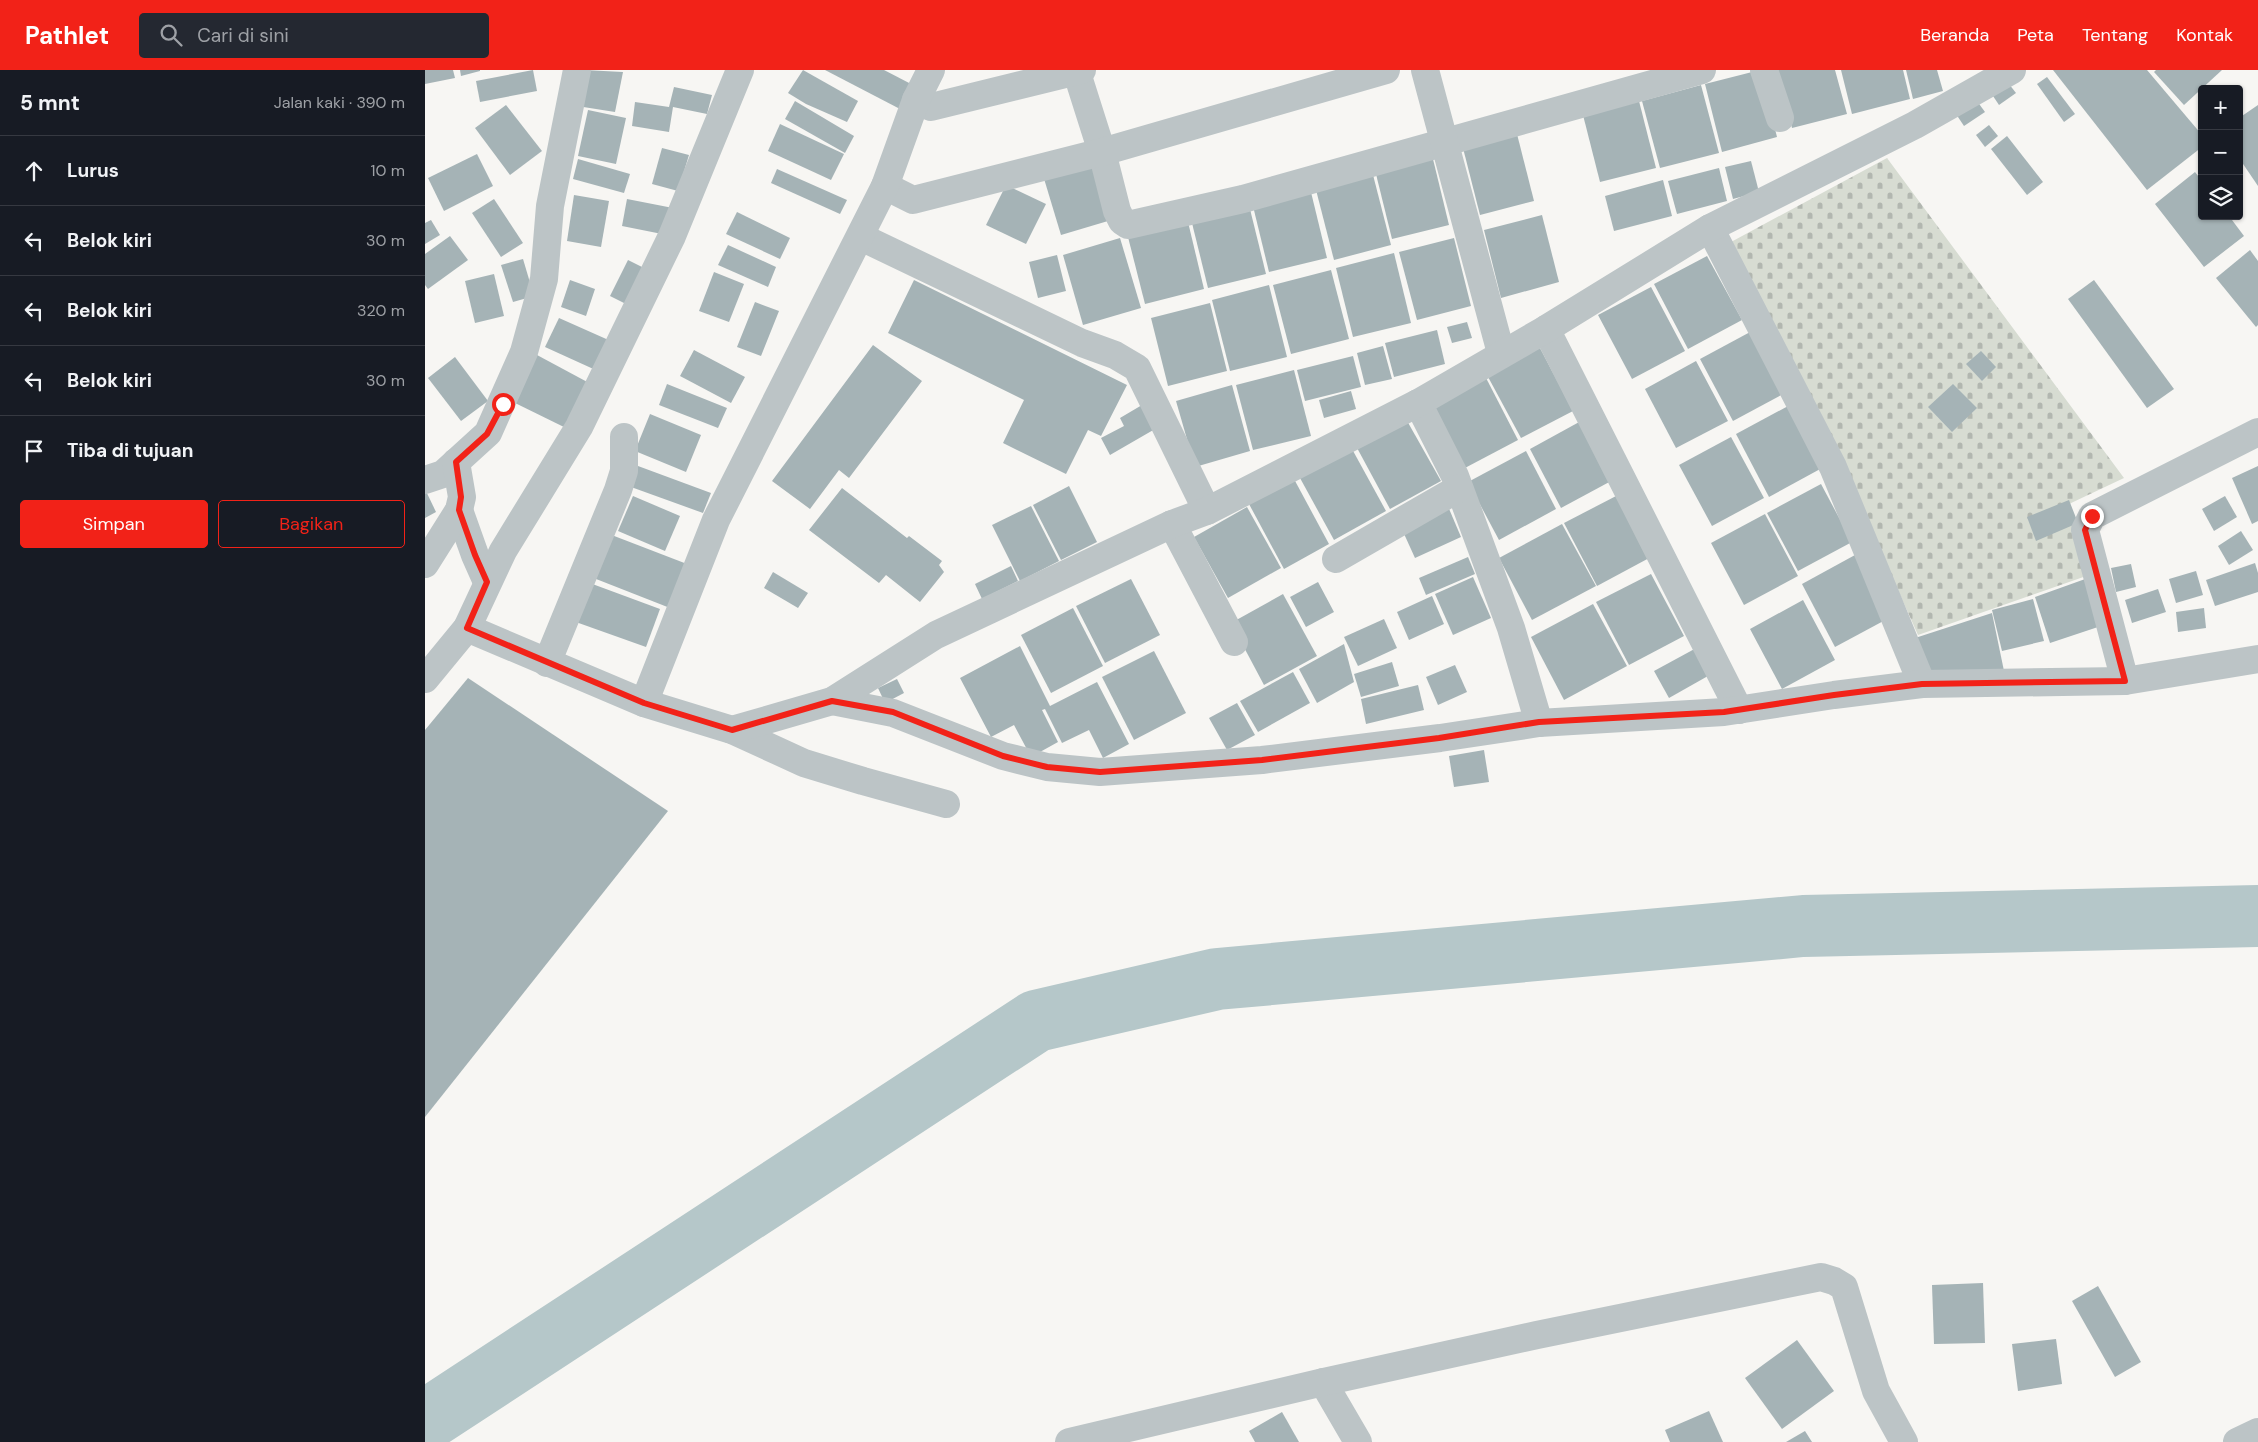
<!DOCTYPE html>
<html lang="id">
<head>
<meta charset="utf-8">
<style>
  body { margin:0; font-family:"DM Sans",sans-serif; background:#242831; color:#f1f3f6 }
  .controls { position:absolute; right:15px; top:15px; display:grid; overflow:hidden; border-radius:5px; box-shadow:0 1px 4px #0004 }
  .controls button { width:45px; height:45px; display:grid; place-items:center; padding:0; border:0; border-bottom:1px solid #363941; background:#171b24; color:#f1f3f6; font:25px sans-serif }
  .stop { position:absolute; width:15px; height:15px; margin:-11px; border:4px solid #f22218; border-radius:50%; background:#fff }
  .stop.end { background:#f22218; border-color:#fff; box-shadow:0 1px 5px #0008 }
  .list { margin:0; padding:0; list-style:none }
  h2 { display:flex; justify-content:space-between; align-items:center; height:65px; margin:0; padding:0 20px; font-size:21px }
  h2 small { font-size:16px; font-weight:400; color:#9ea1a6 }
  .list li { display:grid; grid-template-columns:32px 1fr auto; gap:15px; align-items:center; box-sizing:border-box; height:70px; padding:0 20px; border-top:1px solid #363941 }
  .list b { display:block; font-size:19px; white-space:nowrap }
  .list em { font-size:16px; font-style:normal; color:#9ea1a6 }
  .actions { display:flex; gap:10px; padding:15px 20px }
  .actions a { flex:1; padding:11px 0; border:1px solid #f22218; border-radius:5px; text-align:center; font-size:18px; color:#f22218 }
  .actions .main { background:#f22218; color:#fff }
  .icon { flex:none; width:28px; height:28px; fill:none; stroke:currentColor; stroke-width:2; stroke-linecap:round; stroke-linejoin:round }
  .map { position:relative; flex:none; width:1833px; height:1372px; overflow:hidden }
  header { display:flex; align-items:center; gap:30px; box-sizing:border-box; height:70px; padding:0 25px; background:#f22218; color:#fff }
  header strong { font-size:24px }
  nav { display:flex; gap:28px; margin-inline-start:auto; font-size:18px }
  .search { width:350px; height:45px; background:#242831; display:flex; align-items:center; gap:12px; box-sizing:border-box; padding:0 18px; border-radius:5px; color:#9ea1a6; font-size:19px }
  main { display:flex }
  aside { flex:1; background:#171b24 }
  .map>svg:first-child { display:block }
  .cemetery { fill:url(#cemetery-stones) }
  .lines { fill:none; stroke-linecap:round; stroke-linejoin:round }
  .river { stroke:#b5c7c9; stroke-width:62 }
  .building { fill:#a5b3b6 }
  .minor { stroke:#bcc4c6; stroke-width:28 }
  .route { stroke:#f22218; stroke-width:6 }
</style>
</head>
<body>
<header>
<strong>Pathlet</strong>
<div class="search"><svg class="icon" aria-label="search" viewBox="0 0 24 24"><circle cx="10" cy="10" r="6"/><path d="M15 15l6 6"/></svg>Cari di sini</div>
<nav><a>Beranda</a><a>Peta</a><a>Tentang</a><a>Kontak</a></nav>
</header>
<main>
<aside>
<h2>5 mnt<small>Jalan kaki · 390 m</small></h2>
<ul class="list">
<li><svg class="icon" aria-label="ahead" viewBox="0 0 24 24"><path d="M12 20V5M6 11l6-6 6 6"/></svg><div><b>Lurus</b></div><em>10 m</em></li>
<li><svg class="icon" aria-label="left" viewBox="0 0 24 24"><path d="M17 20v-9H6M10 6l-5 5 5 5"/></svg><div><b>Belok kiri</b></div><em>30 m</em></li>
<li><svg class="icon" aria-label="left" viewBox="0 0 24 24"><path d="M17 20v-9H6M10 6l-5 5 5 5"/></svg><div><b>Belok kiri</b></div><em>320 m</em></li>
<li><svg class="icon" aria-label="left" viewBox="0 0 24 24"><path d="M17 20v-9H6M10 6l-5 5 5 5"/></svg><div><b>Belok kiri</b></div><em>30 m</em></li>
<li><svg class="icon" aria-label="arrive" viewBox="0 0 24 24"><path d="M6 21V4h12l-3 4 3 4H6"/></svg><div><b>Tiba di tujuan</b></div></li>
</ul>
<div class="actions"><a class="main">Simpan</a><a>Bagikan</a></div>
</aside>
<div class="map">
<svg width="1833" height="1372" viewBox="0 0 1833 1372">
  <defs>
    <pattern id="cemetery-stones" width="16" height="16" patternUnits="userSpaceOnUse" patternTransform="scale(1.25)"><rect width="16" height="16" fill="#d7dcd2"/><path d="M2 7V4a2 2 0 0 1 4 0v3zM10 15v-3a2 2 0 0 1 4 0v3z" fill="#b2b7b0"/></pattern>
  </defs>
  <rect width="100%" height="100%" fill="#f7f6f3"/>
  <path class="cemetery" d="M1462 88 1699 408 1644 434 1667 504 1493 565 1390 334 1306 172Z"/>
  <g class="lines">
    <path class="river" d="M0 1351 611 951 792 909 1378 856 1833 846"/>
  </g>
  <g class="building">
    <path d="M0 0H28L30 8 0 14Z"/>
    <path d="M35 0H55V1L36 6Z"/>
    <path d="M108 0 112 21 55 32 51 11Z"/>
    <path d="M159 0 198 2 190 42 152 36Z"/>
    <path d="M378 0 433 31 422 52 381 34 363 23Z"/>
    <path d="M400 0H459L488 15 475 39Z"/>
    <path d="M1335 0 1352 67 1297 82 1280 14Z"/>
    <path d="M1352 0H1410L1422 44 1367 58Z"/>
    <path d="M1416 0H1478L1485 29 1427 44Z"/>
    <path d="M1481 0H1512L1518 21 1488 29Z"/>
    <path d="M1628 0H1722L1777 65V77L1722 120Z"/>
    <path d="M1731 0H1797L1759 35 1729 2Z"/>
    <path d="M1622 7 1650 44 1639 52 1612 14Z"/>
    <path d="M1584 14 1591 23 1574 35 1568 26Z"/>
    <path d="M1276 15 1294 83 1235 98 1217 31Z"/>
    <path d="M249 17 287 25 282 44 248 37 244 62 207 56 210 32 244 37Z"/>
    <path d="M1549 27 1560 42 1539 56 1529 41Z"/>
    <path d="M370 31 429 66 420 83 360 49Z"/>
    <path d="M1214 31 1231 98 1175 112 1158 45Z"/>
    <path d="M81 35 117 81 85 105 50 58Z"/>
    <path d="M1833 35V116L1814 88V48Z"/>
    <path d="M163 40 201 48 191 94 153 86Z"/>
    <path d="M355 54 419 84 406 110 343 81Z"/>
    <path d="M1564 55 1573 66 1560 77 1551 65Z"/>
    <path d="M1092 64 1109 131 1055 145 1038 78Z"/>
    <path d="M1582 66 1618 112 1602 125 1566 79Z"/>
    <path d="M237 78 264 85 253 121 227 114Z"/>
    <path d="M52 84 68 116 19 141 3 108Z"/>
    <path d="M1007 85 1024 155 967 169 950 100Z"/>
    <path d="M665 88 683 151 636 165 617 102Z"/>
    <path d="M153 89 205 104 199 123 148 109Z"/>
    <path d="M1326 91 1334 122 1308 129 1300 97Z"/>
    <path d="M1294 98 1302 131 1252 144 1243 111Z"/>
    <path d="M352 99 422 130 415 144 346 113Z"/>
    <path d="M947 101 966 175 909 190 890 116Z"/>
    <path d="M1770 102 1777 111V146H1804L1819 166 1779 197 1730 134Z"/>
    <path d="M1238 110 1247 146 1189 161 1180 126Z"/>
    <path d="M581 115 621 134 601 174 561 155Z"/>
    <path d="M885 118 902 188 844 202 827 132Z"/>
    <path d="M149 125 184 131 176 177 142 171Z"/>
    <path d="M69 129 98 173 76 187 47 143Z"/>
    <path d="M202 129 248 138 242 165 197 156Z"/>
    <path d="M824 135 841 204 783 218 766 149Z"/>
    <path d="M312 142 365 168 355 189 301 164Z"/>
    <path d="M1117 145 1134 212 1076 228 1059 160Z"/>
    <path d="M6 150 15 165 0 174V153Z"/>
    <path d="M763 152 779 219 720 234 703 167Z"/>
    <path d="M25 166 43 190 3 219 0 215V184Z"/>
    <path d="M695 168 716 238 658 255 638 185Z"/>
    <path d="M1029 168 1046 236 992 250 974 182Z"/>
    <path d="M303 175 351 197 343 217 293 195Z"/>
    <path d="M1825 180 1833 191V255L1831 257 1791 208Z"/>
    <path d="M969 183 986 253 928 267 911 198Z"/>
    <path d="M632 185 641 221 613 228 604 192Z"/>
    <path d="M1282 186 1317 250 1263 279 1229 214Z"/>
    <path d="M98 189 109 226 88 232 76 195Z"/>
    <path d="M203 190 225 201 207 237 185 226Z"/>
    <path d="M906 200 924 269 866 284 848 215Z"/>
    <path d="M289 202 319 214 304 252 274 241Z"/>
    <path d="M69 204 79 246 50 253 40 211Z"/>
    <path d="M145 210 170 219 161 246 136 237Z"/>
    <path d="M489 210 702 315 676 366 663 360 641 404 578 373 599 330 463 263Z"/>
    <path d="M1669 210 1749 319 1722 338 1643 229Z"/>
    <path d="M844 215 862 287 805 301 787 230Z"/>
    <path d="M1226 217 1260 281 1207 309 1173 245Z"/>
    <path d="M330 232 354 241 336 286 312 277Z"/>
    <path d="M785 233 802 301 743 316 726 248Z"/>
    <path d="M134 248 188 272 175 302 120 277Z"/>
    <path d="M1042 252 1047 268 1027 273 1022 257Z"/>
    <path d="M1012 260 1020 294 969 307 960 273Z"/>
    <path d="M1327 261 1360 323 1308 351 1275 289Z"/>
    <path d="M448 275 497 311 424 408 414 400 385 439 347 411Z"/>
    <path d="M958 276 967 309 940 315 932 283Z"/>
    <path d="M1115 278 1148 341 1096 368 1062 305Z"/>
    <path d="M269 280 320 307 306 333 255 306Z"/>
    <path d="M1556 281 1571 297 1557 311 1541 294Z"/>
    <path d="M112 285 166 314 143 359 88 332Z"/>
    <path d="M928 286 936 317 880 331 872 300Z"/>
    <path d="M30 287 63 331 36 351 3 308Z"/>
    <path d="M1271 291 1303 351 1251 378 1220 319Z"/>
    <path d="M869 300 886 366 828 380 811 315Z"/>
    <path d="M1060 306 1093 370 1038 399 1005 336Z"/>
    <path d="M242 314 302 338 293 358 234 335Z"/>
    <path d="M1528 314 1552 338 1527 362 1503 337Z"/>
    <path d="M807 315 825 381 770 397 751 331Z"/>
    <path d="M926 321 931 339 899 348 894 330Z"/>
    <path d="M717 335 730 359 685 385 676 368 699 356 695 348Z"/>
    <path d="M1365 335 1397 398 1344 427 1311 364Z"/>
    <path d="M225 344 276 365 261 402 210 381Z"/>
    <path d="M981 349 1016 411 965 439 931 376Z"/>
    <path d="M1156 351 1188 410 1136 438 1105 379Z"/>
    <path d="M1306 367 1339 428 1287 456 1254 395Z"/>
    <path d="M927 379 961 441 909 470 875 408Z"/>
    <path d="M1101 381 1131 439 1074 470 1043 412Z"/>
    <path d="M213 396 286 423 278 443 206 417Z"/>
    <path d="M1833 396V451L1827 454 1807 408Z"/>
    <path d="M869 409 904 474 859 499 824 434Z"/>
    <path d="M1396 414 1427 472 1373 501 1342 443Z"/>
    <path d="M644 416 672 472 636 490 608 435Z"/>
    <path d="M417 418 482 468 484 466 517 491 514 495 519 502 495 532 461 505 454 513 384 460Z"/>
    <path d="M0 419 11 442 0 448Z"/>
    <path d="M1193 425 1226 487 1172 516 1139 453Z"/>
    <path d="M208 426 255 446 240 481 193 461Z"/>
    <path d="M1800 426 1812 447 1789 461 1777 439Z"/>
    <path d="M1644 430 1653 453 1611 471 1602 447Z"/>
    <path d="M1022 434 1036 467 990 488 975 455Z"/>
    <path d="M606 436 634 491 595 511 567 455Z"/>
    <path d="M822 437 856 498 803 528 769 467Z"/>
    <path d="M1340 444 1373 506 1319 535 1286 473Z"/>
    <path d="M1137 454 1171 516 1107 550 1074 488Z"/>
    <path d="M1816 461 1828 480 1804 495 1793 476Z"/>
    <path d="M184 464 262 494 245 538 166 507Z"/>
    <path d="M1430 485 1464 548 1410 577 1377 514Z"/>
    <path d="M1043 487 1050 504 1001 525 994 508Z"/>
    <path d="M1830 493 1833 503V522L1790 536 1781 510Z"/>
    <path d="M1706 494 1711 517 1691 522 1686 498Z"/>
    <path d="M586 496 593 511 557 529 550 514Z"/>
    <path d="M1771 501 1778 525 1751 533 1744 509Z"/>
    <path d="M348 502 383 523 373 538 339 518Z"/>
    <path d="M1226 504 1259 566 1204 595 1171 532Z"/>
    <path d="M1048 507 1066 548 1028 565 1010 524Z"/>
    <path d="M1663 508 1679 555 1625 573 1610 527Z"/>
    <path d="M706 509 735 565 680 593 651 536Z"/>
    <path d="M162 512 235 539 221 577 148 551Z"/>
    <path d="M893 512 909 542 881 557 865 527Z"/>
    <path d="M1733 519 1741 542 1707 553 1700 530Z"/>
    <path d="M858 524 892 586 839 615 806 553Z"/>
    <path d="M1007 526 1019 554 984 570 972 542Z"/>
    <path d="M1608 529 1619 571 1577 581 1567 540Z"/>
    <path d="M1378 530 1410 590 1357 619 1325 559Z"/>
    <path d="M1168 534 1202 596 1139 630 1106 567Z"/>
    <path d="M648 538 678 596 626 623 596 565Z"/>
    <path d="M1779 538 1781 558 1753 562 1751 542Z"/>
    <path d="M1567 543 1579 601 1503 608 1487 569Z"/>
    <path d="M959 549 972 578 933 596 919 567Z"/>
    <path d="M919 574 929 612 892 633 874 599Z"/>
    <path d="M595 576 625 636 672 612 704 674 678 688 664 660 637 673 620 639 617 640 633 672 606 687 589 655 566 667 535 608Z"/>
    <path d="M1275 576 1290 602 1244 628 1229 601Z"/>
    <path d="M729 581 761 643 709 670 677 607Z"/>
    <path d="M967 592 974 616 936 627 929 604Z"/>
    <path d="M1030 595 1042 622 1013 635 1001 607Z"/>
    <path d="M868 602 885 633 833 662 815 631Z"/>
    <path d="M43 608 243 741 0 1047V660Z"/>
    <path d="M472 609 479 623 460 633 453 618Z"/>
    <path d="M993 615 999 640 941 654 936 629Z"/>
    <path d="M812 633 830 665 802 680 784 648Z"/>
    <path d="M1059 680 1064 712 1029 717 1024 686Z"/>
    <path d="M1558 1213 1560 1273 1509 1274 1507 1215Z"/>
    <path d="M1673 1216 1716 1292 1690 1307 1647 1231Z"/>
    <path d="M1631 1269 1637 1314 1593 1321 1587 1274Z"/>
    <path d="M1372 1270 1409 1321 1357 1359 1320 1308Z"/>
    <path d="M1284 1341 1298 1372H1245L1240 1360Z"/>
    <path d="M857 1342 874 1372H830L824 1361Z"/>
    <path d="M1380 1361 1387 1372H1361Z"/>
  </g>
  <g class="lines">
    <g class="minor">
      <path d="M651 0 677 82 692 141 697 151 703 155 818 129 1277 0"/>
      <path d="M1000 0 1076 283"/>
      <path d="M1339 0 1355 48"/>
      <path d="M491 30 506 37 657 0"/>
      <path d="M460 116 488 130 677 82 961 0"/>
      <path d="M1285 158 1408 397 1497 614"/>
      <path d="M436 167 657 273 690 285 712 298 782 441"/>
      <path d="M1121 259 1314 640"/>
      <path d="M993 333 1030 406 1086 558 1114 653"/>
      <path d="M0 410 18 404 63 363 99 282 119 209 125 136 152 0"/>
      <path d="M34 440 50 485 62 512"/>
      <path d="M747 454 809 572"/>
      <path d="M911 489 1034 418"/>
      <path d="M0 494 34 440 37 427 31 392"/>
      <path d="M42 558 219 633 307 660 379 693 438 711 521 734"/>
      <path d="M122 593 193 420 199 401V367"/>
      <path d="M0 609 42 558 78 481 154 357 247 166 315 0"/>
      <path d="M1700 611 1660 460 1667 446 1833 362"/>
      <path d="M407 631 468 643 578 686 622 697 675 702 837 690 1015 668 1114 653 1299 642 1409 625 1497 614 1700 611 1833 589"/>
      <path d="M219 633 291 450 460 116 491 30 506 0"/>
      <path d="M307 660 407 631 511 565 747 454 782 441 993 333 1121 259 1285 158 1490 55 1587 0"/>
      <path d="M898 1312 933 1372"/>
      <path d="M644 1372 898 1312 1112 1265 1396 1207 1409 1211 1419 1217 1451 1321 1479 1372"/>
      <path d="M1812 1372 1833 1362"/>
    </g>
  </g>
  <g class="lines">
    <path class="route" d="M78 334 62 364 31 392 36 427 34 440 50 485 62 512 42 558 219 633 307 660 407 631 468 642 578 686 622 697 675 702 837 690 1014 668 1114 652 1299 642 1409 625 1497 614 1700 611 1660 460 1667 446"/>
  </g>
</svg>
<div class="controls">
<button>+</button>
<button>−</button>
<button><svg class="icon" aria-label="layers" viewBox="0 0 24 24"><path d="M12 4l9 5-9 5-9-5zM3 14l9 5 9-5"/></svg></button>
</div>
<div class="stop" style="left:78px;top:334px"></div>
<div class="stop end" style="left:1667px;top:446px"></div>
</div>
</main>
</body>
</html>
